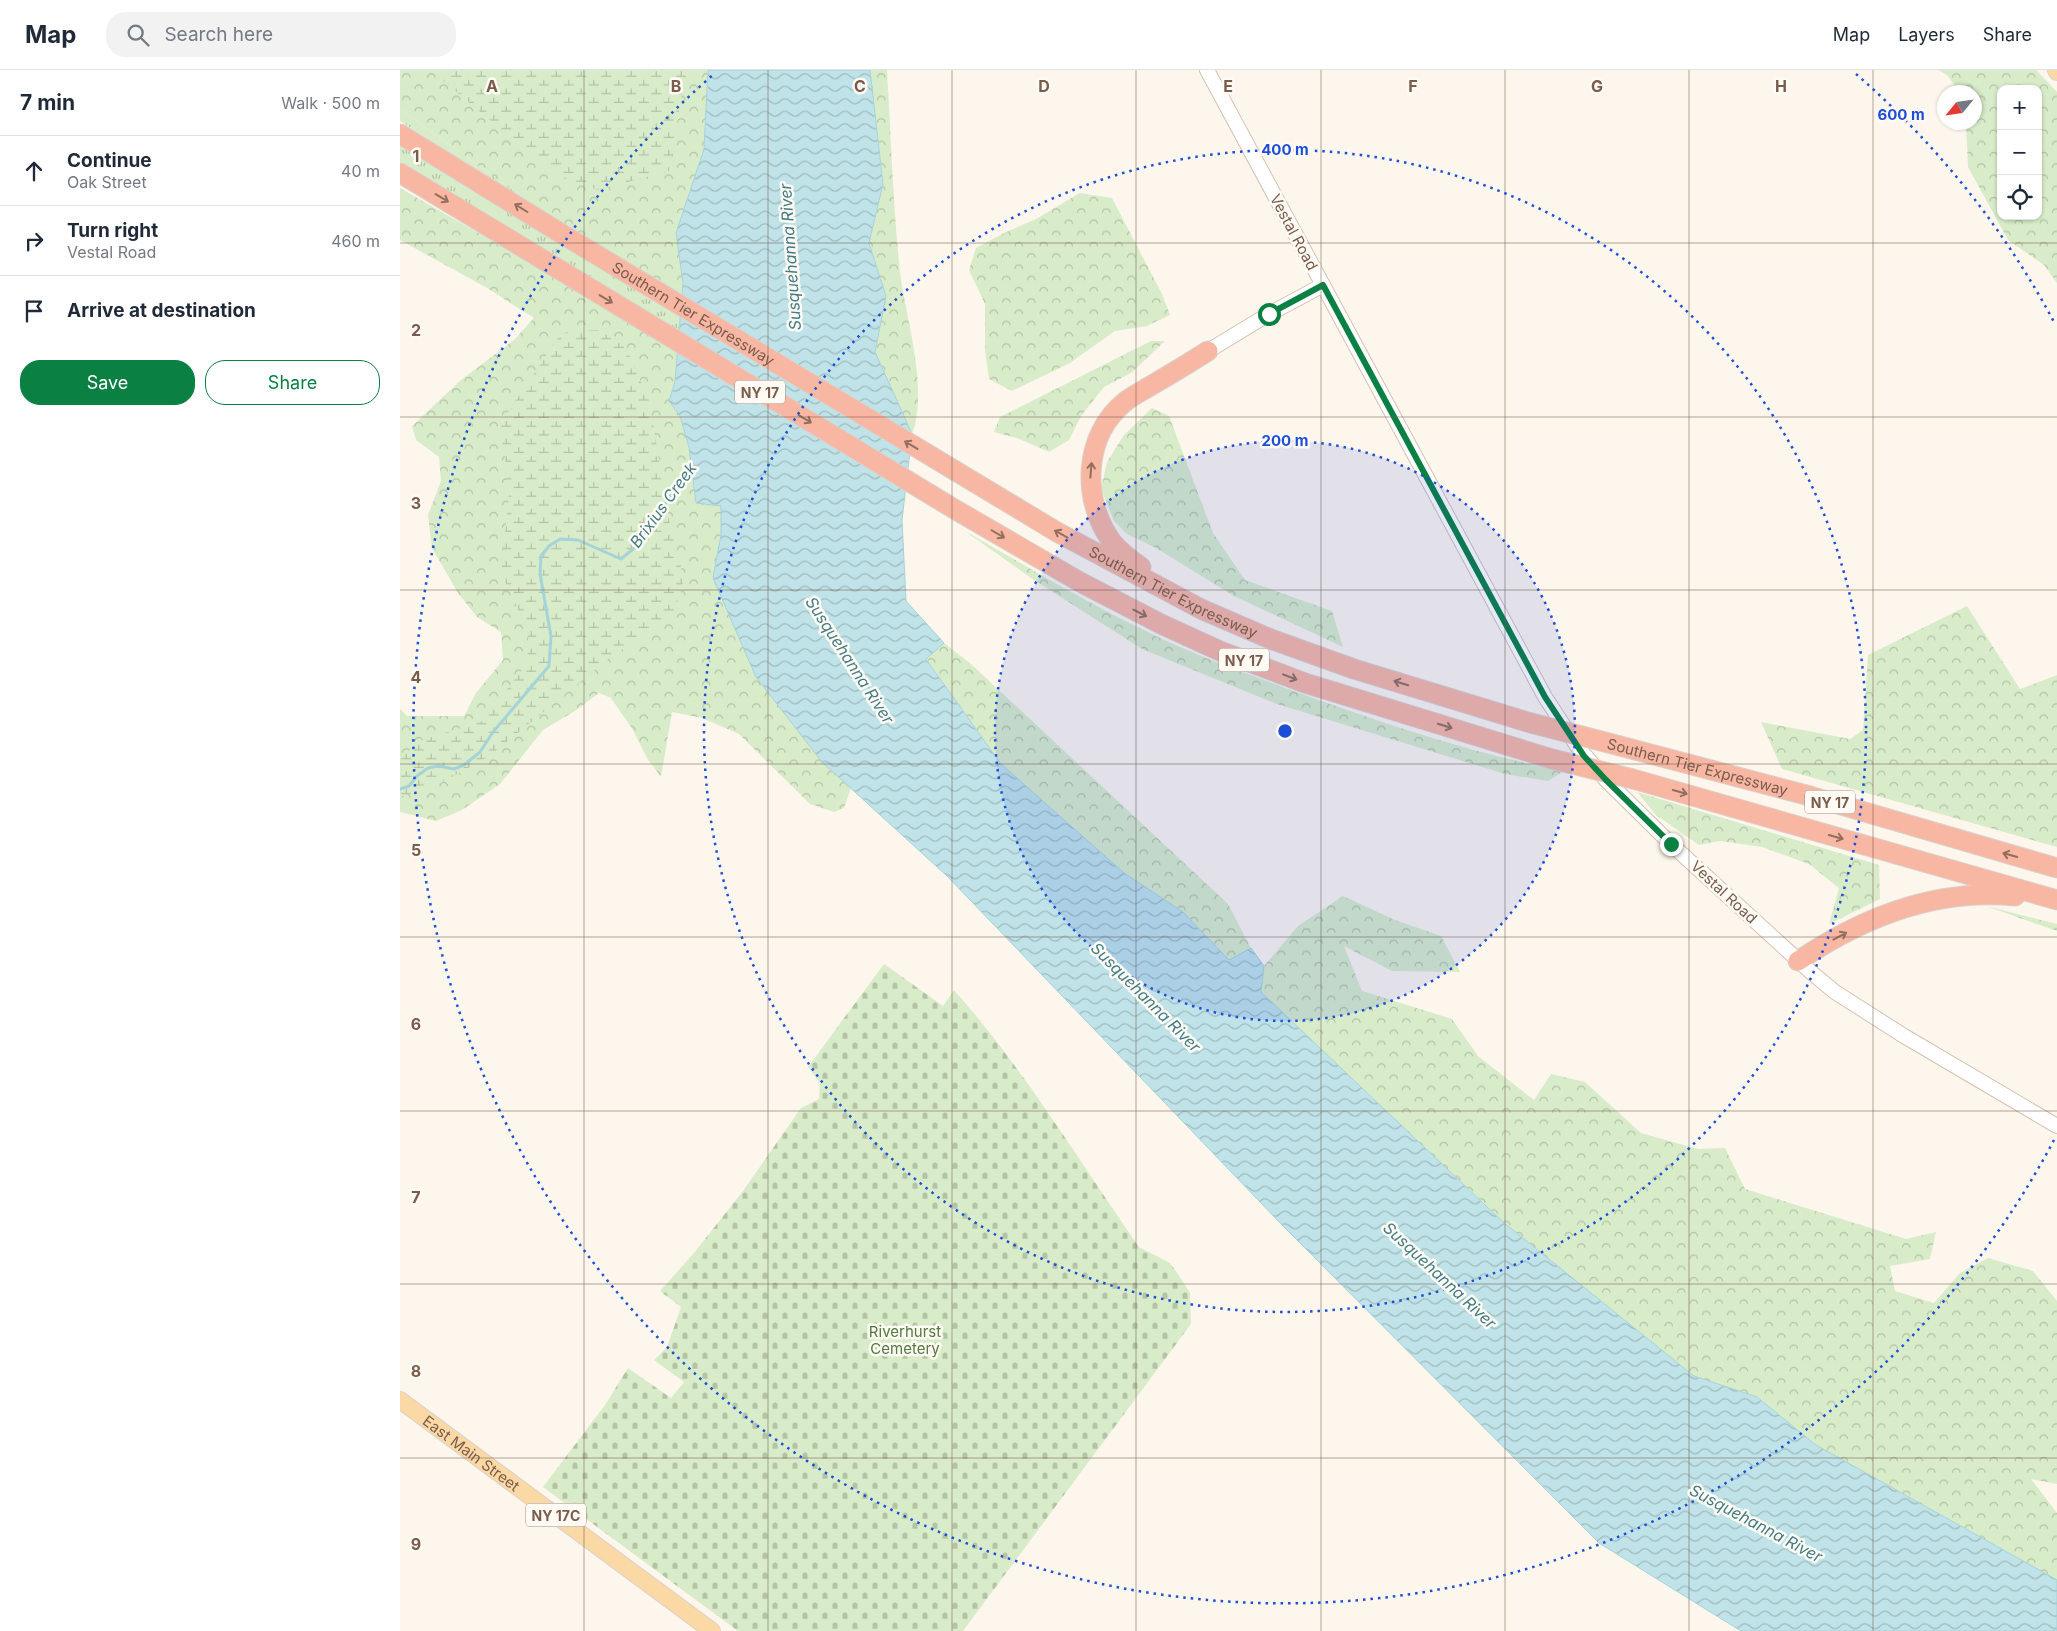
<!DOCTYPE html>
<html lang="en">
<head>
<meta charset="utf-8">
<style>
  body { margin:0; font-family:Inter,sans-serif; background:#f2f2f3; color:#1f2937 }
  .controls { position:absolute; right:15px; top:15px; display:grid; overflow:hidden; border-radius:10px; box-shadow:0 1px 4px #0004 }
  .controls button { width:45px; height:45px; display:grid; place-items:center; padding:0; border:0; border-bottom:1px solid #e0e1e3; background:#fff; color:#1f2937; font:25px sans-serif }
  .compass { position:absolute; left:1537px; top:15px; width:45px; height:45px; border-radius:50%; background:#fff; box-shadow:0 1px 4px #0004; rotate:241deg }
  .stop { position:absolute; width:15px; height:15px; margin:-11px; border:4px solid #0b8043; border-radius:50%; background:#fff }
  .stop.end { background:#0b8043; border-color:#fff; box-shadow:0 1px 5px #0008 }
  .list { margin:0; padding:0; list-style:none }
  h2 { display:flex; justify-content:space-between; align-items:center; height:65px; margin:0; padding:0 20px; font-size:21px }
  h2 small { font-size:16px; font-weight:400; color:#747a83 }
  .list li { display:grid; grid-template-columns:32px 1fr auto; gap:15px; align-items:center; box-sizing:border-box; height:70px; padding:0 20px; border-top:1px solid #e0e1e3 }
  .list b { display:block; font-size:19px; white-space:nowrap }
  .list p { margin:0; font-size:16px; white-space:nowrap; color:#747a83 }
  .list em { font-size:16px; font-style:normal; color:#747a83 }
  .actions { display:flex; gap:10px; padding:15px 20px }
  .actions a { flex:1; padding:11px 0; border:1px solid #0b8043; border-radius:20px; text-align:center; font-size:18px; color:#0b8043 }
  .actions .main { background:#0b8043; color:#fff }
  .icon { flex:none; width:28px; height:28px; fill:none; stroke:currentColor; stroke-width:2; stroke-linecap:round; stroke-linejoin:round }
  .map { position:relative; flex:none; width:1657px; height:1561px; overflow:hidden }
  header { display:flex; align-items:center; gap:30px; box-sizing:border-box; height:70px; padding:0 25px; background:#fff; border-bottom:1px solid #e0e1e3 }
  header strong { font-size:24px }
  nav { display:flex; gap:28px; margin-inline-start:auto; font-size:18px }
  .search { width:350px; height:45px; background:#f2f2f3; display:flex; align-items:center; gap:12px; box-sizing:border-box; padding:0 18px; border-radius:20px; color:#747a83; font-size:19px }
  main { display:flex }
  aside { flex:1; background:#fff }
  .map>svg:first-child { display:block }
  .grass { fill:url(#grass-tufts) }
  .forest { fill:url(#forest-crowns); fill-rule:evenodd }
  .wetland { fill:url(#wetland-marsh) }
  .cemetery { fill:url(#cemetery-stones) }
  .water { fill:url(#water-waves); stroke:#a5d3da }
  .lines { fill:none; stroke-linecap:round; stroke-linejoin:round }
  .stream { stroke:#a5d3da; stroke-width:3 }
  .secondary-casing { stroke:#d6c0b0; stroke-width:16 }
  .primary-casing { stroke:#dad1cd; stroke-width:18 }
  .highway-casing { stroke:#dad1cd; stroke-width:21 }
  .secondary { stroke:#fff; stroke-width:14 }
  .primary { stroke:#fbd9a5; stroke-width:16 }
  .highway { stroke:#f7b7a3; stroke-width:19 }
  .highway-bridge-casing { stroke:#dad1cd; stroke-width:21; stroke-linecap:butt }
  .highway-bridge { stroke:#f7b7a3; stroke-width:19 }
  .oneway { stroke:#936e5e }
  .route { stroke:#0b8043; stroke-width:6 }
  .grid { fill:none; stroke:#7a5c4d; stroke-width:1; stroke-opacity:0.55 }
  .ring { fill:none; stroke:#1d4ed8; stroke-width:2.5; stroke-dasharray:2.5 5 }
  .labels { text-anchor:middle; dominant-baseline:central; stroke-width:5; stroke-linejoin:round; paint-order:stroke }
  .shield { fill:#fffaf3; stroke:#a28b7f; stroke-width:1 }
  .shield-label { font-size:14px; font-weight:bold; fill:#7a5c4d }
  .street-label { font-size:15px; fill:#7a5c4d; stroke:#fffaf3 }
  .park-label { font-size:15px; fill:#537a41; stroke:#fffaf3 }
  .water-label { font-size:16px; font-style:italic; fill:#437c86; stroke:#fffaf3 }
  .grid-label { font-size:16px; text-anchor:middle; font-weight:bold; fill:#7a5c4d; stroke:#fffaf3; stroke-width:5; stroke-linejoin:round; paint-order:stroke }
  .centre { fill:#1d4ed8; stroke:#fffaf3; stroke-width:2.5 }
  .ring-label { font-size:15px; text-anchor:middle; font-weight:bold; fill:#1d4ed8; stroke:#fffaf3; stroke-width:5; stroke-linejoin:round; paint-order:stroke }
</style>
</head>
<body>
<header>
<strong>Map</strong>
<div class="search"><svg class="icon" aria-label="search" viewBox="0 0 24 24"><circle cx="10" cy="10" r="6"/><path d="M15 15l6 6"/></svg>Search here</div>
<nav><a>Map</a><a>Layers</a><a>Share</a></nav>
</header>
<main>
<aside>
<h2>7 min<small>Walk · 500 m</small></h2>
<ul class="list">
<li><svg class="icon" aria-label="ahead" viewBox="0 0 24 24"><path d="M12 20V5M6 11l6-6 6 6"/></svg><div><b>Continue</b><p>Oak Street</p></div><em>40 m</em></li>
<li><svg class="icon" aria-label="right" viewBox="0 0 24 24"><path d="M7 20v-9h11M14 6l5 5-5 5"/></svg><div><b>Turn right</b><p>Vestal Road</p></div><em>460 m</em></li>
<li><svg class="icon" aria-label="arrive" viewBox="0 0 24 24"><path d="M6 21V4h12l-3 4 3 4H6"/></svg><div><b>Arrive at destination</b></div></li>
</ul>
<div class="actions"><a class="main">Save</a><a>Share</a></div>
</aside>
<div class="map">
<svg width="1657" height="1561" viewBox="0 0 1657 1561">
  <defs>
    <pattern id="grass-tufts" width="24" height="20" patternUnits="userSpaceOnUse" patternTransform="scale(1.25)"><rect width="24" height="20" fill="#d8ecc9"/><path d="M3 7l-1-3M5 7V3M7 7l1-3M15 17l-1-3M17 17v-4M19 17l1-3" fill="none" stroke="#b4c2a5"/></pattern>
    <pattern id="forest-crowns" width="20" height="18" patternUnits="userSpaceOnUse" patternTransform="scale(1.25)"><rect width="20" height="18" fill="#d8ecc9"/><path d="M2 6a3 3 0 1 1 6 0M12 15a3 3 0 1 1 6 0" fill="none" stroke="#b4c2a5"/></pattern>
    <pattern id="wetland-marsh" width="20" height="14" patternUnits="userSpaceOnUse" patternTransform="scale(1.25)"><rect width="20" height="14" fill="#d8ecc9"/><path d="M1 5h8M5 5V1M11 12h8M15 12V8" fill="none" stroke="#b4c2a5"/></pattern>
    <pattern id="cemetery-stones" width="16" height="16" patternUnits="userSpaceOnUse" patternTransform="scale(1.25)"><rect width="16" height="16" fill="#d8ecc9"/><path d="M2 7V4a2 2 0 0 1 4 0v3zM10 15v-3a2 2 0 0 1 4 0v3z" fill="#b4c2a5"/></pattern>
    <pattern id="water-waves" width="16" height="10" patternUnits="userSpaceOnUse" patternTransform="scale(1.25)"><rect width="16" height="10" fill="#bfe3e8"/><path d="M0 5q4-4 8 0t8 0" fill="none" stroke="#a0bbbe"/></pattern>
  </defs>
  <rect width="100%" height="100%" fill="#fdf6ec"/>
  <g class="grass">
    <path d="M0 39 163 156 0 51Z"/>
    <path d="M0 74 281 243 278 269 0 96Z"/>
  </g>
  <g class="forest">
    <path d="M0 0H308L304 79 276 163 283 213 282 230 163 156 0 39Z"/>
    <path d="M470 0H487C491 67 493 135 500 202 506 250 529 318 512 364L475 282 486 226 469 173 483 114Z"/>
    <path d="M1538 0H1636L1657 22V213L1644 195 1608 170 1568 97 1566 53 1574 52V22H1560L1547 5ZM1601 19H1638V146H1601Z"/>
    <path d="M0 118 278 277 275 312 269 331 280 346 289 377 296 433 321 435V465L313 508 422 692 451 718 444 738 434 742 410 734 339 664 302 648 272 642 261 707 247 688 233 660 211 628 199 623 175 641 143 660 100 714 62 740 36 751 0 742V639L7 646H64L76 623 103 590 101 562 77 547 58 523 32 478 28 445 41 411 39 387 16 370 12 356 61 310 114 270 134 248 87 218 0 170Z"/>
    <path d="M680 123 712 128 762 224 770 245 747 256 715 261 670 293 612 321 589 309 585 281V234L569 200 576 178 604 163 636 149Z"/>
    <path d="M751 271H765L731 303 704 317 681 346 669 370 649 382 617 368 594 362 600 347Z"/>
    <path d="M752 338 769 346 813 463 845 510 932 541 943 577 834 526 756 478 727 464 714 451 701 419 707 392 724 365Z"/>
    <path d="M565 461C628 497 692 536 758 567 804 589 854 606 902 624 988 655 1074 684 1164 701L1148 711 1105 704 877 634 742 579 631 508Z"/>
    <path d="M1567 536 1620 619 1657 605V777L1382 699 1361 652 1450 669 1463 660 1468 585Z"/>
    <path d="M544 573 571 594 828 834 851 878 829 890 783 842 724 803 601 694 526 588Z"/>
    <path d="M1237 722 1479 795 1480 829 1429 854 1439 818 1409 794 1362 777 1320 771 1299 775 1256 745Z"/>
    <path d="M943 826 995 850 1041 866 1060 902 992 901 944 876 962 921 1052 949 1078 986 1134 1030 1151 1004 1185 1012 1241 1063 1298 1079 1325 1078 1345 1119 1506 1169 1536 1162 1530 1189 1490 1196 1495 1221 1534 1233 1560 1203 1588 1188 1633 1201 1657 1231V1414L1631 1409 1657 1443V1510L1416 1375 1357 1327 1294 1306 1103 1152 861 922 864 896 898 856Z"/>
    <path d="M1586 836 1657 854V861Z"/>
  </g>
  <g class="wetland">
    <path d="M31 0H286L269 101 198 120 151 102Z"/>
    <path d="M199 260 226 278 250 332 266 438 284 509 273 549 213 585 88 687 39 714 0 727V689L22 670 81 652 123 599 130 576 125 554 101 503 109 424 105 387 99 356 157 269 170 261Z"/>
  </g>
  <path class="cemetery" d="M484 894 543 936 554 920C624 999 679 1091 739 1177L770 1193 778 1204 790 1223 791 1254 563 1561H338L143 1417 205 1335 228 1298 271 1328 284 1312 254 1290 267 1277 281 1237 260 1221 294 1183 343 1121 401 1038 419 1029 420 1013 408 997Z"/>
  <path class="water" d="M308 0H470L483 114 469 173 486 226 475 282 512 364 502 450 506 531 544 573 526 589 601 694 724 803 783 842 829 890 851 878 864 896 861 922 1103 1152 1294 1306 1357 1327 1416 1375 1657 1510V1561H1341L1199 1473 883 1156 547 806 422 692 356 607 313 508 321 465V436L296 433 289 377 280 346 269 331 275 312 283 213 276 163 304 79Z"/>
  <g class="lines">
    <path class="stream" d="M0 719 9 716 17 706 28 698 39 696 54 699 64 695 80 682 93 662 149 596 151 566 140 504 141 486 149 476 160 469 178 470 221 489 233 479 293 394"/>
    <defs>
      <g id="secondary">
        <path d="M807 0 1145 627 1177 676 1206 710 1271 774 1412 903 1435 922 1504 966 1657 1056"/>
        <path d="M808 281 869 244 923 215"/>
      </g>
      <g id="primary">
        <path d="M1656 0 1657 2"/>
        <path id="s1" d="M0 1330 312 1561"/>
      </g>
      <g id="highway">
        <path id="s2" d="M0 64 162 164 657 462 801 539 873 570 954 599 1131 653"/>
        <path d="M0 103 556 440 680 512 761 554 820 581 905 613 1152 689"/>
        <path d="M741 497C731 490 720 482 712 472 681 430 683 365 726 331 734 325 744 320 752 315 771 304 789 293 808 281"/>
        <path id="s3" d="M1201 671 1410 726 1657 798"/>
        <path d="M1233 709 1657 830"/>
        <path d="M1398 891C1463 847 1535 818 1615 826"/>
      </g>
    </defs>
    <use href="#secondary" class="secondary-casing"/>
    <use href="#primary" class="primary-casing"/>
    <use href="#highway" class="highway-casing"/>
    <use href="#secondary" class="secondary"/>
    <use href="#primary" class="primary"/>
    <use href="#highway" class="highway"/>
    <defs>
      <g id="highway-bridge">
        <path d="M1131 653 1201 671"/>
        <path d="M1152 689 1233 709"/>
      </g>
    </defs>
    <use href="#highway-bridge" class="highway-bridge-casing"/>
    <use href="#highway-bridge" class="highway-bridge"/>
  </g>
  <defs><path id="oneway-shaft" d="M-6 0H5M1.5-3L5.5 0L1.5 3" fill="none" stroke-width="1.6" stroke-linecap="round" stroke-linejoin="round" transform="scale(1.25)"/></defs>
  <g class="oneway">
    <use href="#oneway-shaft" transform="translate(42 128) rotate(31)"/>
    <use href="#oneway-shaft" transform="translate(121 138) rotate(-148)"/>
    <use href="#oneway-shaft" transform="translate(206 229) rotate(31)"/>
    <use href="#oneway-shaft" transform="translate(405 349) rotate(31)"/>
    <use href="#oneway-shaft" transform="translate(511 375) rotate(-149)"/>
    <use href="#oneway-shaft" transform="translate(691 400) rotate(-85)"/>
    <use href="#oneway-shaft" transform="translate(598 464) rotate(30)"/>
    <use href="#oneway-shaft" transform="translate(661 464) rotate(-151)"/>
    <use href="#oneway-shaft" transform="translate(740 543) rotate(27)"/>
    <use href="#oneway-shaft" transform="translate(890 607) rotate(21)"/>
    <use href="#oneway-shaft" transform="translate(1001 613) rotate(-163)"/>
    <use href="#oneway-shaft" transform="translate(1045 656) rotate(17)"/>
    <use href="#oneway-shaft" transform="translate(1280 722) rotate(16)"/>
    <use href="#oneway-shaft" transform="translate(1436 767) rotate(16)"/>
    <use href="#oneway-shaft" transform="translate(1610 785) rotate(-164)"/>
    <use href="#oneway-shaft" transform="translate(1440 866) rotate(-28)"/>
  </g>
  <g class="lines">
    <path class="route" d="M869 244 923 215 1145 627 1184 686 1206 710 1271 774"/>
  </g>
  <path class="grid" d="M184 0V1561M368 0V1561M552 0V1561M736 0V1561M921 0V1561M1105 0V1561M1289 0V1561M1473 0V1561M0 173H1657M0 347H1657M0 520H1657M0 694H1657M0 867H1657M0 1041H1657M0 1214H1657M0 1388H1657"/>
  <circle cx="885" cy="661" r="290" fill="#1d4ed8" fill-opacity=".12"/>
  <g class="ring">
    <circle cx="885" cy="661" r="290"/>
    <circle cx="885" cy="661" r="581"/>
    <path d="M1654 1070A871 871 0 1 1 314 4M1456 4A871 871 0 0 1 1654 252"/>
  </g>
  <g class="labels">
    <g class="shield">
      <rect x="335" y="310.5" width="50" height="23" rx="4"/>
      <rect x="819" y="578.5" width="50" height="23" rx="4"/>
      <rect x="1405" y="720.5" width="50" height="23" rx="4"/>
      <rect x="126" y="1433.5" width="60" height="23" rx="4"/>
    </g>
    <g class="shield-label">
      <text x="360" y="322">NY 17</text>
      <text x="844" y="590">NY 17</text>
      <text x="1430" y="732">NY 17</text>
      <text x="156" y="1445">NY 17C</text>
    </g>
    <g class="street-label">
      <text transform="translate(894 162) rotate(62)">Vestal Road</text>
      <text stroke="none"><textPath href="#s2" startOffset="344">Southern Tier Expressway</textPath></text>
      <text stroke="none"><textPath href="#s2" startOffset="899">Southern Tier Expressway</textPath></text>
      <text stroke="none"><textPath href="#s3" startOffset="100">Southern Tier Expressway</textPath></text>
      <text transform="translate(1324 822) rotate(43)">Vestal Road</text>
      <text stroke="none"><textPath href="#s1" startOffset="89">East Main Street</textPath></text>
    </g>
    <g class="park-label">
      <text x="505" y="1261">Riverhurst<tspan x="505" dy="17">Cemetery</tspan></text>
    </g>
    <g class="water-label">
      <text transform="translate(390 187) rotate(-94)">Susquehanna River</text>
      <text transform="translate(263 435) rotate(-54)">Brixius Creek</text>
      <text transform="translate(450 590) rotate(57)">Susquehanna River</text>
      <text transform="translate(746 927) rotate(45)">Susquehanna River</text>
      <text transform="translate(1040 1205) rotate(43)">Susquehanna River</text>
      <text transform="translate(1356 1453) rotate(28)">Susquehanna River</text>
    </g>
  </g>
  <g class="grid-label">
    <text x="92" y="22">A</text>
    <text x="276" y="22">B</text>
    <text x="460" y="22">C</text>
    <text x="644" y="22">D</text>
    <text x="828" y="22">E</text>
    <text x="1013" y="22">F</text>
    <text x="1197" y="22">G</text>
    <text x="1381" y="22">H</text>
    <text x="16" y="92">1</text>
    <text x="16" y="266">2</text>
    <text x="16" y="439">3</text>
    <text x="16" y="613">4</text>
    <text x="16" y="786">5</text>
    <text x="16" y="960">6</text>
    <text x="16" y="1133">7</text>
    <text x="16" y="1307">8</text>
    <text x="16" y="1480">9</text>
  </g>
  <circle cx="885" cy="661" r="8" class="centre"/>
  <g class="ring-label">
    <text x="1501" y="50">600 m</text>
    <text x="885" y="85">400 m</text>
    <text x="885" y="376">200 m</text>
  </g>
</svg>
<div class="controls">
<button>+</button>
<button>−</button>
<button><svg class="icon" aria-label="locate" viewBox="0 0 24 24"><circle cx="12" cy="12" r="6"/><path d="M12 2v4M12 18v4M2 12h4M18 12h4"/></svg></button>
</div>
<svg class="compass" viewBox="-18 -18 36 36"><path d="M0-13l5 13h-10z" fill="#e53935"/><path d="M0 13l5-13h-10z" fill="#747a83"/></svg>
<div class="stop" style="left:869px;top:244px"></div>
<div class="stop end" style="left:1271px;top:774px"></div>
</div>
</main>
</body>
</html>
